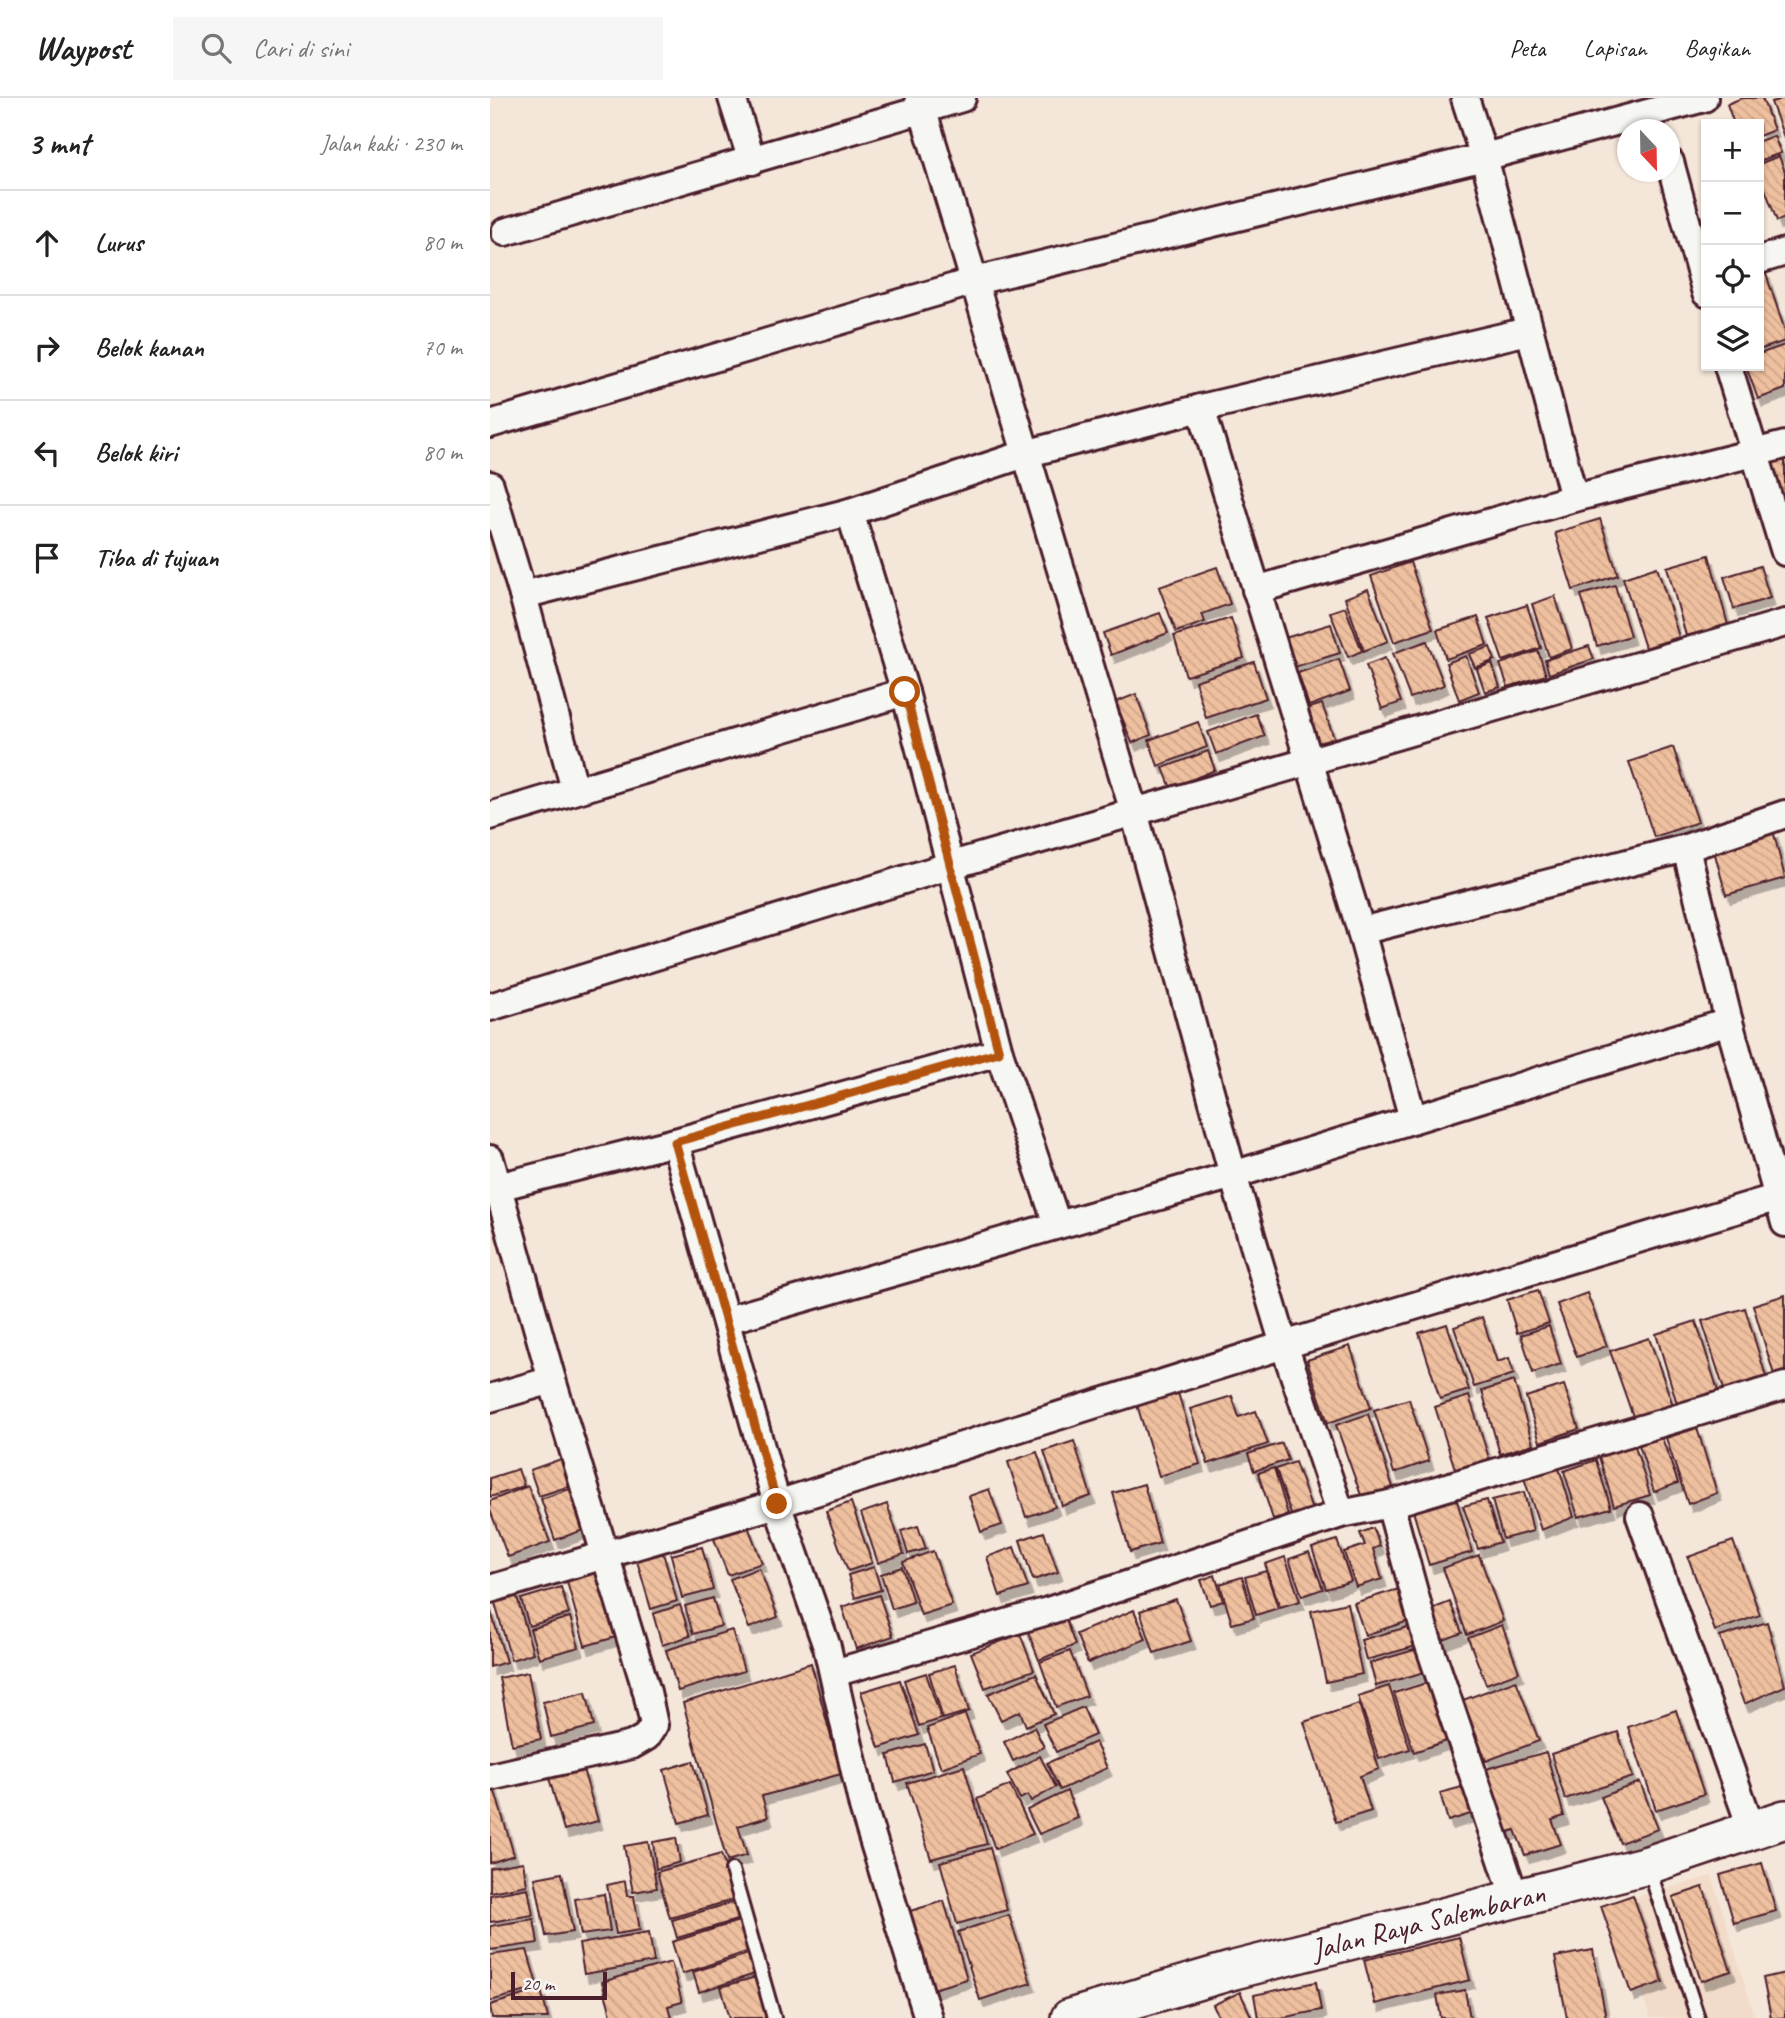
<!DOCTYPE html>
<html lang="id">
<head>
<meta charset="utf-8">
<style>
  body { margin:0; font-family:Caveat,sans-serif; background:#f6f6f6; color:#222 }
  .controls { position:absolute; right:21px; top:21px; display:grid; overflow:hidden; border-radius:0px; box-shadow:0 2px 5px #0004 }
  .controls button { width:63px; height:63px; display:grid; place-items:center; padding:0; border:0; border-bottom:2px solid #e0e0e0; background:#fff; color:#222; font:35px sans-serif }
  .compass { position:absolute; left:1127px; top:21px; width:63px; height:63px; border-radius:50%; background:#fff; box-shadow:0 2px 5px #0004; rotate:158deg }
  .scale { position:absolute; left:21px; bottom:18px; width:96px; box-sizing:border-box; padding-left:7px; border:4px solid #4a1f2b; border-top:0; font-size:19px; line-height:24px; white-space:nowrap; color:#4a1f2b; -webkit-text-stroke:5px #f6f6f2; paint-order:stroke }
  .stop { position:absolute; width:21px; height:21px; margin:-16px; border:5px solid #b45309; border-radius:50%; background:#fff }
  .stop.end { background:#b45309; border-color:#fff; box-shadow:0 2px 7px #0008 }
  .list { margin:0; padding:0; list-style:none }
  h2 { display:flex; justify-content:space-between; align-items:center; height:91px; margin:0; padding:0 28px; font-size:30px }
  h2 small { font-size:23px; font-weight:400; color:#767676 }
  .list li { display:grid; grid-template-columns:46px 1fr auto; gap:21px; align-items:center; box-sizing:border-box; height:105px; padding:0 28px; border-top:2px solid #e0e0e0 }
  .list b { display:block; font-size:26px; white-space:nowrap }
  .list em { font-size:23px; font-style:normal; color:#767676 }
  .icon { flex:none; width:38px; height:38px; fill:none; stroke:currentColor; stroke-width:2; stroke-linecap:round; stroke-linejoin:round }
  .map { position:relative; flex:none; width:1295px; height:1920px; overflow:hidden }
  header { display:flex; align-items:center; gap:42px; box-sizing:border-box; height:98px; padding:0 35px; background:#fff; border-bottom:2px solid #e0e0e0 }
  header strong { font-size:33px }
  nav { display:flex; gap:38px; margin-inline-start:auto; font-size:24px }
  .search { width:490px; height:63px; background:#f6f6f6; display:flex; align-items:center; gap:18px; box-sizing:border-box; padding:0 24px; border-radius:0px; color:#767676; font-size:26px }
  main { display:flex }
  aside { flex:1; background:#fff }
  .map>svg:first-child { display:block }
  .built { fill:#f2dbc8 }
  .building { fill:url(#building-back-hatch); stroke:#4a1f2b; stroke-width:2; filter:url(#shadow) }
  .lines { fill:none; stroke-linecap:round; stroke-linejoin:round }
  .lane-casing { stroke:#4a1f2b; stroke-width:18 }
  .street-casing { stroke:#4a1f2b; stroke-width:32 }
  .secondary-casing { stroke:#4a1f2b; stroke-width:42 }
  .lane { stroke:#f6f6f2; stroke-width:12 }
  .street { stroke:#f6f6f2; stroke-width:26 }
  .secondary { stroke:#f6f6f2; stroke-width:37 }
  .route { stroke:#b45309; stroke-width:9 }
  .labels { text-anchor:middle; dominant-baseline:central; stroke-width:7; stroke-linejoin:round; paint-order:stroke }
  .street-label { font-size:30px; fill:#4a1f2b; stroke:#f6f6f2 }
</style>
</head>
<body>
<header>
<strong>Waypost</strong>
<div class="search"><svg class="icon" aria-label="search" viewBox="0 0 24 24"><circle cx="10" cy="10" r="6"/><path d="M15 15l6 6"/></svg>Cari di sini</div>
<nav><a>Peta</a><a>Lapisan</a><a>Bagikan</a></nav>
</header>
<main>
<aside>
<h2>3 mnt<small>Jalan kaki · 230 m</small></h2>
<ul class="list">
<li><svg class="icon" aria-label="ahead" viewBox="0 0 24 24"><path d="M12 20V5M6 11l6-6 6 6"/></svg><div><b>Lurus</b></div><em>80 m</em></li>
<li><svg class="icon" aria-label="right" viewBox="0 0 24 24"><path d="M7 20v-9h11M14 6l5 5-5 5"/></svg><div><b>Belok kanan</b></div><em>70 m</em></li>
<li><svg class="icon" aria-label="left" viewBox="0 0 24 24"><path d="M17 20v-9H6M10 6l-5 5 5 5"/></svg><div><b>Belok kiri</b></div><em>80 m</em></li>
<li><svg class="icon" aria-label="arrive" viewBox="0 0 24 24"><path d="M6 21V4h12l-3 4 3 4H6"/></svg><div><b>Tiba di tujuan</b></div></li>
</ul>
</aside>
<div class="map">
<svg width="1295" height="1920" viewBox="0 0 1295 1920">
  <defs>
    <pattern id="building-back-hatch" width="6" height="6" patternUnits="userSpaceOnUse" patternTransform="scale(1.75)"><rect width="6" height="6" fill="#efc09f"/><path d="M-1 5l2 2M0 0l6 6M5-1l2 2" fill="none" stroke="#cea589"/></pattern>
    <filter id="shadow"><feDropShadow dx="4.5" dy="8" stdDeviation="0" flood-color="#0004"/></filter>
  </defs>
  <rect width="100%" height="100%" fill="#f4e6d9"/>
  <filter id="ink" filterUnits="userSpaceOnUse"><feTurbulence type="fractalNoise" baseFrequency=".0143" numOctaves="2"/><feDisplacementMap in="SourceGraphic" scale="14" xChannelSelector="R" yChannelSelector="G"/><feConvolveMatrix kernelMatrix="1 2 1 2 8 2 1 2 1" color-interpolation-filters="sRGB"/></filter>
  <g filter="url(#ink)">
    <path class="built" d="M1222 1778 1265 1920H1160L1121 1806Z"/>
    <g class="building">
      <path d="M1252 0H1272L1284 32 1269 38V26H1244L1237 6Z"/>
      <path d="M1295 0V42L1281 4Z"/>
      <path d="M1284 38 1291 55 1269 63V43Z"/>
      <path d="M1289 58 1295 74V120L1287 123 1269 75V66Z"/>
      <path d="M1275 173 1295 233V243L1269 252V175Z"/>
      <path d="M1295 247V291L1268 301 1256 268H1269V256Z"/>
      <path d="M1295 359V422L1276 366Z"/>
      <path d="M1110 421 1128 477 1083 492 1065 435Z"/>
      <path d="M1219 457 1238 527 1196 538 1177 469Z"/>
      <path d="M920 464 943 531 904 544 881 478Z"/>
      <path d="M1270 468 1280 500 1244 511 1234 479Z"/>
      <path d="M727 469 740 506 712 516 715 524 686 534 669 489Z"/>
      <path d="M1167 469 1189 539 1155 550 1133 480Z"/>
      <path d="M1125 487 1140 538 1107 548 1091 497Z"/>
      <path d="M878 491 898 543 874 553 855 500Z"/>
      <path d="M1065 498 1082 551 1059 559 1042 506Z"/>
      <path d="M1037 507 1051 550 1013 563 998 520Z"/>
      <path d="M855 509 872 553 858 559 840 514Z"/>
      <path d="M670 515 678 535 621 557 613 535Z"/>
      <path d="M988 519 997 547 956 561 947 532Z"/>
      <path d="M741 520 754 560 696 578 684 538Z"/>
      <path d="M841 526 850 555 804 569 795 540Z"/>
      <path d="M937 543 954 587 920 600 903 555Z"/>
      <path d="M1099 548 1104 561 1059 576 1055 562Z"/>
      <path d="M1000 549 1005 562 985 570 979 556Z"/>
      <path d="M1048 553 1056 577 1018 589 1010 566Z"/>
      <path d="M976 558 989 594 969 602 956 565Z"/>
      <path d="M895 560 911 604 892 611 876 567Z"/>
      <path d="M849 561 860 593 819 608 808 575Z"/>
      <path d="M764 564 776 600 716 620 705 583Z"/>
      <path d="M1002 565 1010 589 995 594 987 571Z"/>
      <path d="M646 596 661 637 642 645 626 604Z"/>
      <path d="M832 606 845 643 827 650 814 612Z"/>
      <path d="M766 616 775 638 726 656 718 634Z"/>
      <path d="M708 624 717 649 668 668 659 642Z"/>
      <path d="M1183 649 1208 724 1164 739 1139 664Z"/>
      <path d="M718 653 725 672 681 690 673 670Z"/>
      <path d="M1283 732 1295 780 1236 797 1223 749Z"/>
      <path d="M1048 1192 1059 1225 1027 1235 1017 1202Z"/>
      <path d="M1097 1195 1117 1248 1087 1259 1067 1206Z"/>
      <path d="M1295 1197V1277L1285 1280 1263 1207Z"/>
      <path d="M1255 1210 1278 1285 1236 1298 1212 1223Z"/>
      <path d="M992 1219 1007 1264 1019 1260 1024 1276 984 1289 964 1229Z"/>
      <path d="M1206 1223 1229 1296 1188 1309 1166 1236Z"/>
      <path d="M957 1226 979 1292 950 1301 929 1235Z"/>
      <path d="M1059 1228 1071 1266 1043 1275 1031 1237Z"/>
      <path d="M1159 1240 1185 1313 1146 1327 1120 1253Z"/>
      <path d="M860 1248 881 1310 838 1325 817 1262Z"/>
      <path d="M1024 1283 1043 1346 1010 1356 992 1293Z"/>
      <path d="M1074 1287 1089 1331 1050 1344 1036 1299Z"/>
      <path d="M688 1295 710 1366 669 1378 647 1307Z"/>
      <path d="M742 1298 749 1319 766 1313 778 1346 718 1366 700 1311Z"/>
      <path d="M979 1298 1000 1363 966 1374 945 1309Z"/>
      <path d="M919 1301 939 1363 904 1375 884 1312Z"/>
      <path d="M878 1316 903 1389 872 1400 846 1327Z"/>
      <path d="M1207 1330 1227 1395 1198 1406 1176 1340Z"/>
      <path d="M1172 1340 1188 1385 1164 1394 1149 1347Z"/>
      <path d="M584 1343 601 1398 572 1408 554 1353Z"/>
      <path d="M792 1345 798 1362 764 1373 758 1356Z"/>
      <path d="M1145 1348 1160 1397 1124 1408 1109 1359Z"/>
      <path d="M547 1354 565 1409 536 1419 518 1364Z"/>
      <path d="M71 1361 80 1388 49 1398 40 1372Z"/>
      <path d="M1106 1362 1121 1410 1088 1419 1074 1373Z"/>
      <path d="M805 1364 822 1412 802 1419 786 1371Z"/>
      <path d="M784 1370 798 1417 783 1421 768 1375Z"/>
      <path d="M1069 1370 1084 1419 1051 1432 1034 1380Z"/>
      <path d="M28 1371 34 1388 0 1399V1380Z"/>
      <path d="M654 1386 670 1445 640 1454 623 1395Z"/>
      <path d="M91 1387 105 1428 65 1442 51 1401Z"/>
      <path d="M38 1388 60 1444 18 1459 0 1412V1403Z"/>
      <path d="M499 1391 512 1427 491 1434 479 1398Z"/>
      <path d="M1034 1394 1043 1433 1013 1441 1002 1402Z"/>
      <path d="M966 1399 982 1454 939 1467 923 1413Z"/>
      <path d="M997 1402 1010 1444 988 1451 973 1408Z"/>
      <path d="M361 1404 382 1465 358 1473 336 1413Z"/>
      <path d="M397 1406 414 1456 388 1465 371 1415Z"/>
      <path d="M258 1428 272 1465 238 1477 224 1441Z"/>
      <path d="M428 1428 436 1451 418 1456 411 1433Z"/>
      <path d="M883 1430 890 1448 883 1451 892 1481 866 1489 854 1454 875 1447 870 1435Z"/>
      <path d="M554 1434 568 1474 543 1482 530 1442Z"/>
      <path d="M847 1442 861 1483 836 1491 822 1450Z"/>
      <path d="M1243 1443 1270 1517 1225 1533 1198 1459Z"/>
      <path d="M212 1449 223 1492 192 1500 181 1457Z"/>
      <path d="M524 1449 538 1489 510 1498 497 1459Z"/>
      <path d="M443 1453 462 1507 431 1517 413 1464Z"/>
      <path d="M819 1454 833 1491 812 1498 799 1461Z"/>
      <path d="M173 1455 187 1503 161 1511 147 1463Z"/>
      <path d="M989 1457 1013 1523 977 1537 953 1470Z"/>
      <path d="M795 1459 810 1503 790 1509 775 1466Z"/>
      <path d="M115 1462 136 1536 95 1548 74 1473Z"/>
      <path d="M384 1469 391 1492 365 1500 358 1477Z"/>
      <path d="M412 1469 423 1504 402 1511 391 1476Z"/>
      <path d="M269 1470 288 1519 259 1530 240 1481Z"/>
      <path d="M776 1473 788 1510 766 1517 755 1479Z"/>
      <path d="M725 1477 733 1503 720 1507 711 1482Z"/>
      <path d="M752 1479 764 1520 742 1526 730 1486Z"/>
      <path d="M71 1489 79 1516 39 1528 31 1501Z"/>
      <path d="M915 1489 925 1521 875 1537 864 1505Z"/>
      <path d="M25 1492 43 1555 21 1562 3 1498Z"/>
      <path d="M389 1497 403 1538 366 1551 352 1509Z"/>
      <path d="M223 1500 231 1528 203 1536 195 1508Z"/>
      <path d="M686 1501 701 1543 664 1555 650 1513Z"/>
      <path d="M960 1504 972 1535 946 1545 934 1514Z"/>
      <path d="M857 1505 872 1576 836 1584 821 1513Z"/>
      <path d="M190 1507 200 1538 172 1547 163 1516Z"/>
      <path d="M0 1510 16 1564 0 1569Z"/>
      <path d="M644 1512 656 1541 598 1565 586 1536Z"/>
      <path d="M80 1519 89 1549 49 1560 40 1531Z"/>
      <path d="M575 1520 585 1547 549 1562 538 1534Z"/>
      <path d="M1277 1524 1295 1588 1254 1606 1230 1539Z"/>
      <path d="M925 1527 930 1547 876 1562 871 1542Z"/>
      <path d="M1012 1527 1029 1574 996 1586 978 1540Z"/>
      <path d="M242 1532 254 1573 188 1593 176 1552Z"/>
      <path d="M530 1536 544 1572 495 1590 481 1555Z"/>
      <path d="M931 1550 938 1573 886 1588 880 1565Z"/>
      <path d="M580 1553 597 1598 566 1609 550 1564Z"/>
      <path d="M321 1565 351 1676 272 1698 278 1719 248 1728 257 1757 237 1763 193 1605Z"/>
      <path d="M465 1567 479 1613 453 1621 439 1575Z"/>
      <path d="M38 1574 51 1641 22 1647 9 1580Z"/>
      <path d="M436 1575 451 1621 429 1628 414 1582Z"/>
      <path d="M546 1576 564 1616 536 1628 530 1613 511 1622 498 1596Z"/>
      <path d="M410 1582 429 1637 389 1650 371 1594Z"/>
      <path d="M946 1582 965 1640 924 1654 904 1595Z"/>
      <path d="M1026 1582 1049 1643 996 1663 973 1602Z"/>
      <path d="M899 1588 920 1651 889 1661 868 1598Z"/>
      <path d="M96 1594 104 1628 61 1639 53 1604Z"/>
      <path d="M869 1606 889 1671 870 1678 881 1713 846 1724 814 1624Z"/>
      <path d="M593 1609 605 1637 566 1654 553 1626Z"/>
      <path d="M1186 1612 1214 1696 1166 1712 1138 1629Z"/>
      <path d="M475 1616 490 1656 451 1670 437 1630Z"/>
      <path d="M544 1629 554 1649 523 1663 514 1644Z"/>
      <path d="M1128 1634 1143 1679 1075 1701 1061 1656Z"/>
      <path d="M605 1644 617 1670 570 1692 557 1665Z"/>
      <path d="M435 1646 443 1672 405 1684 398 1657Z"/>
      <path d="M1056 1654 1074 1718 1062 1722 1071 1746 1035 1757 1025 1732 1015 1735 996 1671Z"/>
      <path d="M550 1658 566 1689 541 1703 538 1697 530 1701 517 1676Z"/>
      <path d="M203 1663 218 1717 189 1725 174 1672Z"/>
      <path d="M474 1668 497 1746 441 1761 417 1685Z"/>
      <path d="M93 1671 108 1723 74 1732 59 1680Z"/>
      <path d="M1150 1684 1168 1731 1130 1745 1111 1699Z"/>
      <path d="M983 1686 990 1713 958 1723 950 1695Z"/>
      <path d="M3 1687 24 1757 0 1765V1688Z"/>
      <path d="M520 1687 543 1736 505 1751 487 1701Z"/>
      <path d="M577 1693 588 1720 549 1736 537 1712Z"/>
      <path d="M186 1740 190 1764 166 1771 163 1744Z"/>
      <path d="M158 1744 167 1790 143 1794 134 1748Z"/>
      <path d="M500 1750 517 1812 467 1826 450 1764Z"/>
      <path d="M231 1756 246 1801 180 1820 167 1774Z"/>
      <path d="M33 1764 37 1787 0 1794V1770Z"/>
      <path d="M1272 1765 1286 1813 1244 1825 1230 1777Z"/>
      <path d="M72 1775 83 1834 56 1838 45 1780Z"/>
      <path d="M135 1783 137 1798H144L150 1832 126 1836 117 1787Z"/>
      <path d="M1213 1789 1241 1873 1211 1883 1183 1799Z"/>
      <path d="M38 1790 43 1817 0 1824V1797Z"/>
      <path d="M114 1796 120 1833 91 1837 85 1801Z"/>
      <path d="M1143 1797 1173 1884 1141 1895 1111 1808Z"/>
      <path d="M248 1803 253 1820 187 1840 182 1822Z"/>
      <path d="M454 1803 477 1881 443 1891 420 1813Z"/>
      <path d="M519 1817 541 1885 490 1902 468 1834Z"/>
      <path d="M44 1821 48 1845 0 1852V1828Z"/>
      <path d="M252 1822 262 1852 192 1876 182 1844Z"/>
      <path d="M159 1834 164 1864 94 1876 89 1846Z"/>
      <path d="M969 1839 980 1882 885 1906 874 1862Z"/>
      <path d="M37 1852 48 1890 0 1903V1857Z"/>
      <path d="M1103 1852 1116 1920H1077L1065 1859Z"/>
      <path d="M261 1855 268 1875 209 1894 203 1874Z"/>
      <path d="M181 1864 192 1904 178 1908 181 1920H122L112 1884Z"/>
      <path d="M1295 1875V1920H1281L1273 1880Z"/>
      <path d="M266 1879 278 1920H240L231 1889Z"/>
      <path d="M826 1884 831 1912 791 1920H768L764 1897Z"/>
      <path d="M51 1892 58 1920H2L0 1907Z"/>
      <path d="M975 1892 980 1920H951L947 1897Z"/>
      <path d="M750 1894 762 1920H729L723 1907Z"/>
    </g>
    <g class="lines">
      <defs>
        <g id="lane">
          <path d="M1159 1771 1208 1920"/>
          <path d="M242 1772 284 1920"/>
        </g>
        <g id="street">
          <path d="M242 0 262 63"/>
          <path d="M429 0 644 714 743 1077 794 1247 851 1416"/>
          <path d="M975 0 994 59 1084 400"/>
          <path d="M1180 64 1216 195"/>
          <path d="M15 134 472 0"/>
          <path d="M1269 162 1295 154"/>
          <path d="M1238 268 1295 454"/>
          <path d="M711 310 871 833 923 1021"/>
          <path d="M0 326 485 183 994 59 1214 0"/>
          <path d="M0 387 33 497 85 692"/>
          <path d="M360 414 415 594 509 954 567 1126"/>
          <path d="M766 492 1084 400 1295 347"/>
          <path d="M33 497 360 414 535 356 711 310 1038 233"/>
          <path d="M0 718 415 594"/>
          <path d="M1196 750 1239 924 1295 1125"/>
          <path d="M871 833 1196 750 1295 716"/>
          <path d="M0 909 462 767 1295 525"/>
          <path d="M185 1044 287 1406 337 1549 373 1709 438 1920"/>
          <path d="M0 1061 62 1282 157 1594 164 1627 156 1639 142 1647 0 1679"/>
          <path d="M8 1089 185 1044 509 954"/>
          <path d="M237 1222 743 1077 1239 924"/>
          <path d="M0 1300 62 1282"/>
          <path d="M900 1406 936 1538 1025 1800"/>
          <path d="M1150 1418 1262 1732"/>
          <path d="M0 1491 287 1406 794 1247 1295 1097"/>
          <path d="M344 1575 558 1513 851 1416 900 1406 1295 1288"/>
        </g>
        <path id="secondary" d="M580 1920 744 1872 1158 1767 1295 1721"/>
      </defs>
      <use href="#lane" class="lane-casing"/>
      <use href="#street" class="street-casing"/>
      <use href="#secondary" class="secondary-casing"/>
      <use href="#lane" class="lane"/>
      <use href="#street" class="street"/>
      <use href="#secondary" class="secondary"/>
    </g>
  </g>
  <g class="lines" filter="url(#ink)">
    <path class="route" d="M287 1406 185 1044 509 954 415 594"/>
  </g>
  <g class="labels">
    <g class="street-label">
      <text transform="translate(938 1823) rotate(-14)">Jalan Raya Salembaran</text>
    </g>
  </g>
</svg>
<div class="controls">
<button>+</button>
<button>−</button>
<button><svg class="icon" aria-label="locate" viewBox="0 0 24 24"><circle cx="12" cy="12" r="6"/><path d="M12 2v4M12 18v4M2 12h4M18 12h4"/></svg></button>
<button><svg class="icon" aria-label="layers" viewBox="0 0 24 24"><path d="M12 4l9 5-9 5-9-5zM3 14l9 5 9-5"/></svg></button>
</div>
<svg class="compass" viewBox="-18 -18 36 36"><path d="M0-13l5 13h-10z" fill="#e53935"/><path d="M0 13l5-13h-10z" fill="#767676"/></svg>
<div class="scale">20 m</div>
<div class="stop" style="left:415px;top:594px"></div>
<div class="stop end" style="left:287px;top:1406px"></div>
</div>
</main>
</body>
</html>
